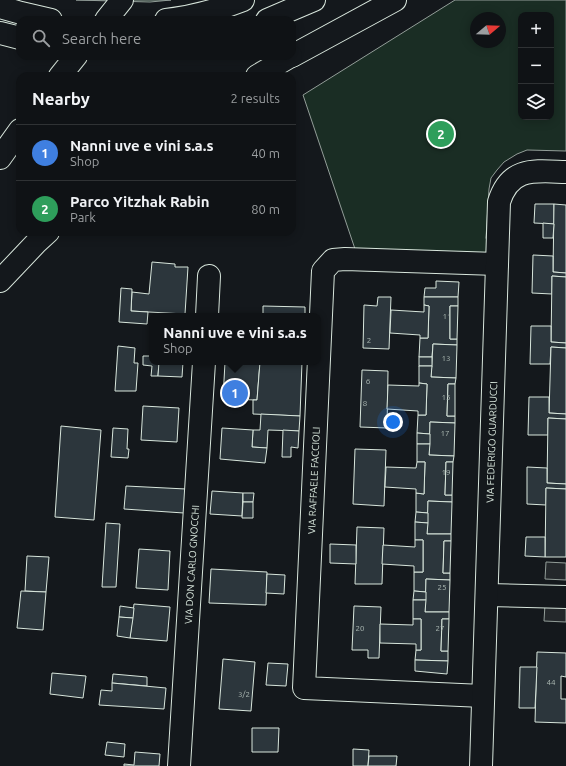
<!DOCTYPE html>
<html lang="en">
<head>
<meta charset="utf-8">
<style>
  body { margin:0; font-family:Ubuntu,sans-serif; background:#1d2022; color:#f1f3f6 }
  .controls { position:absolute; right:12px; top:12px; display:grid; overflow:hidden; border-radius:8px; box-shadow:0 2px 10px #0003 }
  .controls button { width:36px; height:36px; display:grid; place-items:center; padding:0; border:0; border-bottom:1px solid #2f3234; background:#0f1215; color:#f1f3f6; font:20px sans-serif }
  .compass { position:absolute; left:470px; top:12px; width:36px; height:36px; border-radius:50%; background:#0f1215; box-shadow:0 2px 10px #0003; rotate:71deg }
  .you { position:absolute; left:393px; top:422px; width:14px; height:14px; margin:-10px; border:3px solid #fff; border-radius:50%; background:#1a73e8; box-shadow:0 0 0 6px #1a73e833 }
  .badge { display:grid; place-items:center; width:26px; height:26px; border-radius:50%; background:#0b8043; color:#fff; font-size:13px; font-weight:700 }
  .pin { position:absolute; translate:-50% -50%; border:2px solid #fff; box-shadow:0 1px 4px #0006 }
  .popup { position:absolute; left:149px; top:313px; width:172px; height:52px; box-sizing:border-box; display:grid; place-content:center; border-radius:8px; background:#0f1215; filter:drop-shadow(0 1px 3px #0005); font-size:13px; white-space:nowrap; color:#9b9ea0 }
  .popup b { font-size:15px; color:#f1f3f6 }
  .popup::after { content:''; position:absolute; left:50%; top:100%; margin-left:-8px; border:8px solid transparent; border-top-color:#0f1215 }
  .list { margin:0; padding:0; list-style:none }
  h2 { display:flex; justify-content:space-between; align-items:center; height:52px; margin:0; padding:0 16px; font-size:17px }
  h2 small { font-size:13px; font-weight:400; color:#9b9ea0 }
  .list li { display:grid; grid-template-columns:26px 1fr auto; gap:12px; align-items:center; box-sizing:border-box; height:56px; padding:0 16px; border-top:1px solid #2f3234 }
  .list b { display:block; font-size:15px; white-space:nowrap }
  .list p { margin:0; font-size:13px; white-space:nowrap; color:#9b9ea0 }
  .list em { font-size:13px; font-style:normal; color:#9b9ea0 }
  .icon { flex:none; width:22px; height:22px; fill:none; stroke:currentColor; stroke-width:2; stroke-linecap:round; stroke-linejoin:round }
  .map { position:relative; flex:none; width:566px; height:766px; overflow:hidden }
  .search { position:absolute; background:#0f1215; box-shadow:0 2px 10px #0003; left:16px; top:16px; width:280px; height:44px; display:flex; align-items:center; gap:10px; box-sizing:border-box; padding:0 14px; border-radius:12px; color:#9b9ea0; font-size:15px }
  .panel { position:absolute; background:#0f1215; box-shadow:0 2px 10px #0003; left:16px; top:72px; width:280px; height:164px; border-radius:12px }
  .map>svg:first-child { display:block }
  .green { fill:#1a2d24; stroke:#939e99; fill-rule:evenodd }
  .parking { fill:#24282b; stroke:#939e99 }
  .building { fill:#2c363c; stroke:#d8e6dc }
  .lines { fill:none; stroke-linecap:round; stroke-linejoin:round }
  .minor-casing { stroke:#d8e6dc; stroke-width:24 }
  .motorway-casing { stroke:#d8e6dc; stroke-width:24 }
  .minor { stroke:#14181c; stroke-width:22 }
  .motorway { stroke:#14181c; stroke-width:22 }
  .labels { text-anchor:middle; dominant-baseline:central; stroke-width:3; stroke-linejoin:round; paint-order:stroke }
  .number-label { font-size:8px; fill:#adbab4 }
  .street-label { font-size:10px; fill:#d8e6dc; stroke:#14181c }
</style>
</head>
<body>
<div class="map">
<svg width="566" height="766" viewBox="0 0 566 766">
  <rect width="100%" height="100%" fill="#14181c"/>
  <g class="green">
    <path d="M76 0H171L150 2Z"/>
    <path d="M455 0H566V151L527 150 517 154 504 162 497 170 491 178 489 189 486 238 494 256 355 249 303 95ZM521 15H551V117H521ZM476 18H500V42H476Z"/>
  </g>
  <g class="parking">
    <path d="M546 562 566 563V580L545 579Z"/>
    <path d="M545 604H566V622L544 621Z"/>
  </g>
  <g class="building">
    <path d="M535 204H554V224L534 223Z"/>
    <path d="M554 204 566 205V273L553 272Z"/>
    <path d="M543 223 554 224 553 238H543Z"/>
    <path d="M533 255 553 256V272L566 273V277L552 276V294L532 293Z"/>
    <path d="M152 262 175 264V267H188L185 314 131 311 132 292 149 294Z"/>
    <path d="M552 276 566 277V343L551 342Z"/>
    <path d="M436 281 459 282 458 297H424L425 288H436Z"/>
    <path d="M121 288 132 289 131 311 148 312 147 324 119 322Z"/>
    <path d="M378 297H391L389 349 363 348 364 305 377 306Z"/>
    <path d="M424 297H458V306H450V339H457V345L433 344 432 357H419L420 338H428L429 306 424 305Z"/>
    <path d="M424 305 429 306 428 338H420V335L390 333 391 310 424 312Z"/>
    <path d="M263 306 305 307V316H263Z"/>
    <path d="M450 306H458L457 339H450Z"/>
    <path d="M531 326H551V342L566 343V348L551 347 550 364H530Z"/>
    <path d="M433 344 457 345 456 378 431 377Z"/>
    <path d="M118 346 135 348 134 363H138L136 391H115Z"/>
    <path d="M551 347 566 348V414L549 413Z"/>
    <path d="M143 356H152V362H159L158 376H151L152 366 143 365Z"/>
    <rect x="419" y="357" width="13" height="9"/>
    <path d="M159 362H183L182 377 158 376Z"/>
    <path d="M225 362H260L257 400 223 399Z"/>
    <path d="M260 362H302L300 416 253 414V400H257Z"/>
    <path d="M419 366H432L431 377 456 378 455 384H448L447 416H455V423L430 422V434L417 433 418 415H426L427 384 419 383Z"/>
    <path d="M362 370 388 371 387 428 360 427Z"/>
    <path d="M419 383 427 384 426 415H418V411L387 409 388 385 419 386Z"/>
    <path d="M448 384H455V416H447Z"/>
    <path d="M529 397H549V413L566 414V419L548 418V435H528Z"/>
    <path d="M143 406 179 408 177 442 141 440Z"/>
    <path d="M261 414 300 416 299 431 268 430 267 448 252 447 253 430H260Z"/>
    <path d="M548 418 566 419V484L547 483Z"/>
    <path d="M430 422 455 423 454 456 429 455Z"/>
    <path d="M61 426 101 430 94 520 55 517Z"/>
    <path d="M113 428 128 429 127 449H129L128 458 111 457Z"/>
    <path d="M222 428 253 430 252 447 267 448 265 463 220 459Z"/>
    <path d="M283 430 299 431 298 448 291 447V457H282Z"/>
    <path d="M417 433 430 434V444H417Z"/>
    <path d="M417 444H430L429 455 454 456 453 462H446L445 495H452V502L428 501V513L416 512V493L424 494 425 462H417Z"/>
    <path d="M355 449 386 450 384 506 353 504Z"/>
    <path d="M417 462H425L424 494 416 493V489L385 487 386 467 416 468Z"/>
    <path d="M446 462H453L452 495H445Z"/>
    <path d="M527 467 547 468V483L566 484V489L546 488V505L527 504Z"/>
    <path d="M126 486 186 489 184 513 124 509Z"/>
    <path d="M546 488 566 489V557H545Z"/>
    <path d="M212 491 243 493 242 516 210 514Z"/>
    <path d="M243 493H254L253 502H243Z"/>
    <path d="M428 501 452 502 451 534H427Z"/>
    <path d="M243 502H253V518H242Z"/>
    <path d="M416 512 428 513V523L415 522Z"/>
    <path d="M415 522 428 523 427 534H451V541H444L443 573H450V580L426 579V592L414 591V572H423V540H415Z"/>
    <path d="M106 523 120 524 116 587H102Z"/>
    <path d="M357 527 384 528 382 584H355Z"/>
    <path d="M526 537H545V557L525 556Z"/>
    <path d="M415 540H423V572H414V566L382 564 383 545 415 547Z"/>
    <path d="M444 541H451L450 573H443Z"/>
    <path d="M330 544 356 545V564L330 563Z"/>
    <path d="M139 549 170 551 168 590 136 588Z"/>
    <path d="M27 556 49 557 46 592 25 591Z"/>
    <path d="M211 569 267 572 266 605 209 603Z"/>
    <path d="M267 574 285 575 284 594 266 593Z"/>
    <path d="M426 579 450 580 449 612H425Z"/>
    <path d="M21 591 46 592 43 630 17 628Z"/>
    <path d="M414 591 426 592V600H413Z"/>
    <path d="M413 600H426L425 612H449V619H442L441 651H448V661L415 660 416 650H421V619H413Z"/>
    <path d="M134 604 170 607 167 641 130 638Z"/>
    <path d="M120 606 134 608 133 618 119 617Z"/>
    <path d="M354 606 381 607 379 658H368V650H352Z"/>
    <path d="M119 617 133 618 130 638 117 636Z"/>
    <path d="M413 619H421V650H416V644L380 643V624L413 625Z"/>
    <path d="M442 619H449L448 651H441Z"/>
    <path d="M537 652 566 653V677L561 676V699H566V723L535 722Z"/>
    <path d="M223 659 255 662 251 711 219 709Z"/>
    <path d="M415 660 448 661 447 674 415 671Z"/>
    <path d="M268 663 288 664 286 686 266 685Z"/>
    <path d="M520 667H537L535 708H519Z"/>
    <path d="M52 673 86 676 83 698 50 694Z"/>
    <path d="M113 674 147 677V686L112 683Z"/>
    <path d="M112 683 166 688 164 709 99 705 101 690 112 691Z"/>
    <path d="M252 728H279L278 752H252Z"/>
    <path d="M107 742 125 744 124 757 105 755Z"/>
    <path d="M353 749 369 750 368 766H353Z"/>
    <path d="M135 752 160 754 159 766H124V764L134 765Z"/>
    <path d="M369 756H397L396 766H368Z"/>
  </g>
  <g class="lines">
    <defs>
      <g id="minor">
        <path d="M207 316 209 276"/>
        <path d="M487 595 566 597"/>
        <path id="s1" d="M483 696 304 688 323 271 333 260 345 259 497 264"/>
        <path id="s2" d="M179 766 204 362"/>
        <path id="s3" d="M481 766 499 202C510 166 535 171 566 172"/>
      </g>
      <g id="motorway">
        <path d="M0 7 21 13 51 20"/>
        <path d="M106 20 122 0"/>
        <path d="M166 20C192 17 218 10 243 0"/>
        <path d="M267 20 314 0"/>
        <path d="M0 33 20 38"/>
        <path d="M292 56 395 0"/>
        <path d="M60 76 76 56"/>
        <path d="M257 76 291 56"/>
        <path d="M0 158 20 130"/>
        <path d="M0 281 36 243 48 232"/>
      </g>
    </defs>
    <use href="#minor" class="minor-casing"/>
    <use href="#motorway" class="motorway-casing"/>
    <use href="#minor" class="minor"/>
    <use href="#motorway" class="motorway"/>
  </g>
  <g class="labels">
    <g class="number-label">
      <text x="447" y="316">11</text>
      <text x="369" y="340">2</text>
      <text x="446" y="358">13</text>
      <text x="368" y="381">6</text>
      <text x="446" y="397">15</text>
      <text x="365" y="403">8</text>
      <text x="445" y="433">17</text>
      <text x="446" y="472">19</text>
      <text x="442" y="587">25</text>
      <text x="360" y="628">20</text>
      <text x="440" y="628">27</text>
      <text x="551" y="682">44</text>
      <text x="244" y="694">3/2</text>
    </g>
    <g class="street-label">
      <text stroke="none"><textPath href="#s3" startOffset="324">VIA FEDERIGO GUARDUCCI</textPath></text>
      <text stroke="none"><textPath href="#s1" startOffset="387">VIA RAFFAELE FACCIOLI</textPath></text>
      <text stroke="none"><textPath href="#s2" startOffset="202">VIA DON CARLO GNOCCHI</textPath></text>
    </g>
  </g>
</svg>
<div class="controls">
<button>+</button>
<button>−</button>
<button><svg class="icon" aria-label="layers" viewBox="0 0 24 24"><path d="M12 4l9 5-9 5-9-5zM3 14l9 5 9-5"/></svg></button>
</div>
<svg class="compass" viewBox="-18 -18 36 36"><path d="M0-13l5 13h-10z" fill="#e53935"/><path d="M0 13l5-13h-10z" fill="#9b9ea0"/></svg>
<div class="you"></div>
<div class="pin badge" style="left:235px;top:393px;background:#3f7fe0">1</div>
<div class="popup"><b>Nanni uve e vini s.a.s</b>Shop</div>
<div class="pin badge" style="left:441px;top:134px;background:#2e9e5b">2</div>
<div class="search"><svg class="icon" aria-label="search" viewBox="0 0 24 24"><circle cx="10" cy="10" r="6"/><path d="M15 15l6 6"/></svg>Search here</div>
<section class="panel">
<h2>Nearby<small>2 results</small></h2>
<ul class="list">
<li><span class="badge" style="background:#3f7fe0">1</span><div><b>Nanni uve e vini s.a.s</b><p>Shop</p></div><em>40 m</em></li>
<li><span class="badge" style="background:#2e9e5b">2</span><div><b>Parco Yitzhak Rabin</b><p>Park</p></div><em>80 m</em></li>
</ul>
</section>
</div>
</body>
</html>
